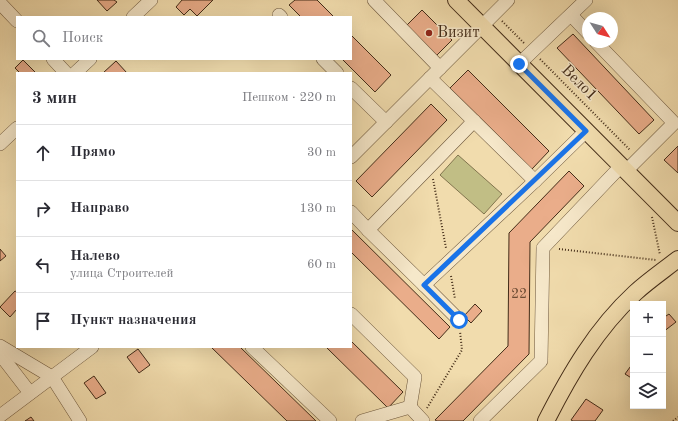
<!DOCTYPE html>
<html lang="ru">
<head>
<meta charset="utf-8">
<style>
  body { margin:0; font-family:"Old Standard TT",serif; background:#f7f7f7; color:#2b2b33 }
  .controls { position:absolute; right:12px; bottom:12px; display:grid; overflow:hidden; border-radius:0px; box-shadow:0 4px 16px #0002 }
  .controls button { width:36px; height:36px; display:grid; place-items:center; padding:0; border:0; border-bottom:1px solid #e1e1e2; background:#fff; color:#2b2b33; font:20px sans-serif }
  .compass { position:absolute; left:582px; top:12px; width:36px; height:36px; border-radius:50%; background:#fff; box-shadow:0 4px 16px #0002; rotate:126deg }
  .stop { position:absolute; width:12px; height:12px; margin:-9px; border:3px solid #1a73e8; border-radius:50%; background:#fff }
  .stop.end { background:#1a73e8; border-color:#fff; box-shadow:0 1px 4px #0008 }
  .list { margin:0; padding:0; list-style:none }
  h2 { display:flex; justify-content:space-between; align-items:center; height:52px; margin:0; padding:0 16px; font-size:17px }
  h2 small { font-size:13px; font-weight:400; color:#7c7c81 }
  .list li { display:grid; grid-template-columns:26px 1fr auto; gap:12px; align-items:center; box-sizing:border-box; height:56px; padding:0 16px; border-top:1px solid #e1e1e2 }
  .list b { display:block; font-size:15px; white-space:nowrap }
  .list p { margin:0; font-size:13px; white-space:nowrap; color:#7c7c81 }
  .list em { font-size:13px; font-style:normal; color:#7c7c81 }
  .icon { flex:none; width:22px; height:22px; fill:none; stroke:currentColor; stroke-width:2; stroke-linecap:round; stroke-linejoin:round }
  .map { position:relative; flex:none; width:678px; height:421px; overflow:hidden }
  .search { position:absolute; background:#fff; box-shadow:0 4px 16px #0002; left:16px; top:16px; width:336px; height:44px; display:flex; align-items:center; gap:10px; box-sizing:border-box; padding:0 14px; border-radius:0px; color:#7c7c81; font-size:15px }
  .panel { position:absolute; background:#fff; box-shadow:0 4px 16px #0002; left:16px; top:72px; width:336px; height:276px; border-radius:0px }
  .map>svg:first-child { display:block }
  .green { fill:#c1be85; stroke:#82754e }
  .building { fill:#eaad8a; stroke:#432c18 }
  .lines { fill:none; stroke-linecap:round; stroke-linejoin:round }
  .minor-casing { stroke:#6e583d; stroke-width:14 }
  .major-casing { stroke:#432c18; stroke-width:18 }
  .path { stroke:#432c18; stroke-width:2; stroke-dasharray:1 2; stroke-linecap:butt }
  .minor { stroke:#f6e8ca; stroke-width:13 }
  .major { stroke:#f1dcad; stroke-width:16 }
  .route { stroke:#1a73e8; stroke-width:5 }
  .poi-dot { fill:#8f2418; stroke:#f6e8ca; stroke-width:1.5 }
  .labels { text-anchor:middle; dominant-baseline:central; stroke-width:3; stroke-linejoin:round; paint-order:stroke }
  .number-label { font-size:14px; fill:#6d4c34 }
  .poi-label { font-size:16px; fill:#432c18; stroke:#f6e8ca; text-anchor:start }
  .street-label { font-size:16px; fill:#432c18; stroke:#f6e8ca }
</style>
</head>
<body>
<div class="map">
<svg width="678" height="421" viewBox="0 0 678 421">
  <rect width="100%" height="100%" fill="#f1dcad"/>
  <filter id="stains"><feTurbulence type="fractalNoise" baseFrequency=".005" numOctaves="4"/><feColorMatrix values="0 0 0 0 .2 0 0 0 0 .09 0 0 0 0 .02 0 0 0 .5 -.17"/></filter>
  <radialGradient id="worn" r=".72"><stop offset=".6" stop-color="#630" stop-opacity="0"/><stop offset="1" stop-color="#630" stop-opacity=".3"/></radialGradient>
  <path class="green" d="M458 155 502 194 484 214 440 175Z"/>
  <g class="building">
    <path d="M97 0H114L117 2 107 11Z"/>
    <path d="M182 0H213L197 16 190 9 184 15 176 7Z"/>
    <path d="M295 0H317L334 17H301L289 5Z"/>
    <path d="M422 10 452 40 435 57 405 27Z"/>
    <path d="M573 34 654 120 639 134 557 48Z"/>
    <path d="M351 35 391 75 375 92 342 59H351Z"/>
    <path d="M23 60 36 73H20L15 68Z"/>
    <path d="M116 61 127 73H103Z"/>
    <path d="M468 70 549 151 532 169 450 88Z"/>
    <path d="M431 104 447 120 372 197 356 181Z"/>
    <path d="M678 146V173L664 160Z"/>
    <path d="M569 171 584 186 530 242 529 354 463 421H437L435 420 508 346 509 233Z"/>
    <path d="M351 229 450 327 439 339 351 252Z"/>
    <path d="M0 249 6 256 0 261Z"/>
    <path d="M15 291 17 292V309L10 317 0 307Z"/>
    <path d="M475 304 482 311 471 323 464 316Z"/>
    <path d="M669 314 676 322 663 332V318Z"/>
    <path d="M351 341 403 392 388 408 326 347H351Z"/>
    <path d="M211 347H240L316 421H287Z"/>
    <path d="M138 349 150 365 139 373 127 357Z"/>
    <path d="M633 363V379L625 374Z"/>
    <path d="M94 376 106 393 96 399 84 383Z"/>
    <path d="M586 399 603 410 595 421H573L571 420Z"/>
    <path d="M31 417 34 421H25Z"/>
  </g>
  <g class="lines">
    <defs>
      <g id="minor">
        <path d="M374 0 440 68"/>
        <path d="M0 3 17 21"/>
        <path d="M279 15 281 17"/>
        <path d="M571 15 588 33"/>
        <path d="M133 17 151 0"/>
        <path d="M596 42 674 123 626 171"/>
        <path d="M53 59 66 73"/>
        <path d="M323 59 337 73"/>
        <path d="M519 64 586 0"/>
        <path d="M75 73 90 59"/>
        <path d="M430 78 535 181 586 131"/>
        <path d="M351 88 386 122"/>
        <path d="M0 144 17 128"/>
        <path d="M351 157 508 0"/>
        <path d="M351 212 368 230"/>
        <path d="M424 285 368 230 474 121"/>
        <path d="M351 314 415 377 410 407"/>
        <path d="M459 320 424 285 535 181"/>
        <path d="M0 346 52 377 80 421"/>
        <path d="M252 347 330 421"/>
        <path d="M0 354 30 393"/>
        <path d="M0 416 92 347"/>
        <path d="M362 421 410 407 423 421"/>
        <path d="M480 421 541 361 543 248 621 166"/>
      </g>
      <g id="major">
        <path d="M456 0 678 223"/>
        <path d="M546 421C570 374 596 329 635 293 648 281 664 270 678 259"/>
      </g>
    </defs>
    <use href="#minor" class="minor-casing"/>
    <use href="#major" class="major-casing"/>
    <g class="path">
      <path d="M502 21 524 43"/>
      <path d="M540 59 630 150"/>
      <path d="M433 179 446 248"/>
      <path d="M652 217 660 255"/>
      <path d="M559 249 656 260"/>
      <path d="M451 276 455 299"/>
      <path d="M427 408 462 350 460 331"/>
      <path d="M673 421 678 417"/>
    </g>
    <use href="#minor" class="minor"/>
    <use href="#major" class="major"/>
  </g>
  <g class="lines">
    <path class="route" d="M459 320 424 285 586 131 519 64"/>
  </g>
  <circle class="poi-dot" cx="429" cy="33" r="4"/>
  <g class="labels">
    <g class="number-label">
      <text x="519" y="294">22</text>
    </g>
    <g class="poi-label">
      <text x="437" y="33">Визит</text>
    </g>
    <g class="street-label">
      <text transform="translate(579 83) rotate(45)">Вело1</text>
    </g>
  </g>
  <rect width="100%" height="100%" filter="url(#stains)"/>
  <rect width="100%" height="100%" fill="url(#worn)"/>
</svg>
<div class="controls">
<button>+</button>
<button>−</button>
<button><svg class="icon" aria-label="layers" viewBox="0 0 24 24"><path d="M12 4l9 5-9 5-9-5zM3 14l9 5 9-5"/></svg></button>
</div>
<svg class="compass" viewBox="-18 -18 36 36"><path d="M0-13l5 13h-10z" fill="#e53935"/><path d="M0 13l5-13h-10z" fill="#7c7c81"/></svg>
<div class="stop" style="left:459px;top:320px"></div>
<div class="stop end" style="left:519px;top:64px"></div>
<div class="search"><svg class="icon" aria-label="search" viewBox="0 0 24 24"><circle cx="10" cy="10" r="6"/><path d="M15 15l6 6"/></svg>Поиск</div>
<section class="panel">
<h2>3 мин<small>Пешком · 220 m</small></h2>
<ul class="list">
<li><svg class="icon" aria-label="ahead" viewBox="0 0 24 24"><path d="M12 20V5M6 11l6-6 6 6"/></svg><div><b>Прямо</b></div><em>30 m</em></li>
<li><svg class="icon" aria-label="right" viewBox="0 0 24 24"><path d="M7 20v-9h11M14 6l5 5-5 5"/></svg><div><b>Направо</b></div><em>130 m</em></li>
<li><svg class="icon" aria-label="left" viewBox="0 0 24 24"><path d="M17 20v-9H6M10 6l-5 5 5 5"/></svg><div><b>Налево</b><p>улица Строителей</p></div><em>60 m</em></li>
<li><svg class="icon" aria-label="arrive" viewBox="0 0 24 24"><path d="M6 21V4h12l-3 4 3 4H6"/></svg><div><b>Пункт назначения</b></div></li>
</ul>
</section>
</div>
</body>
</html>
